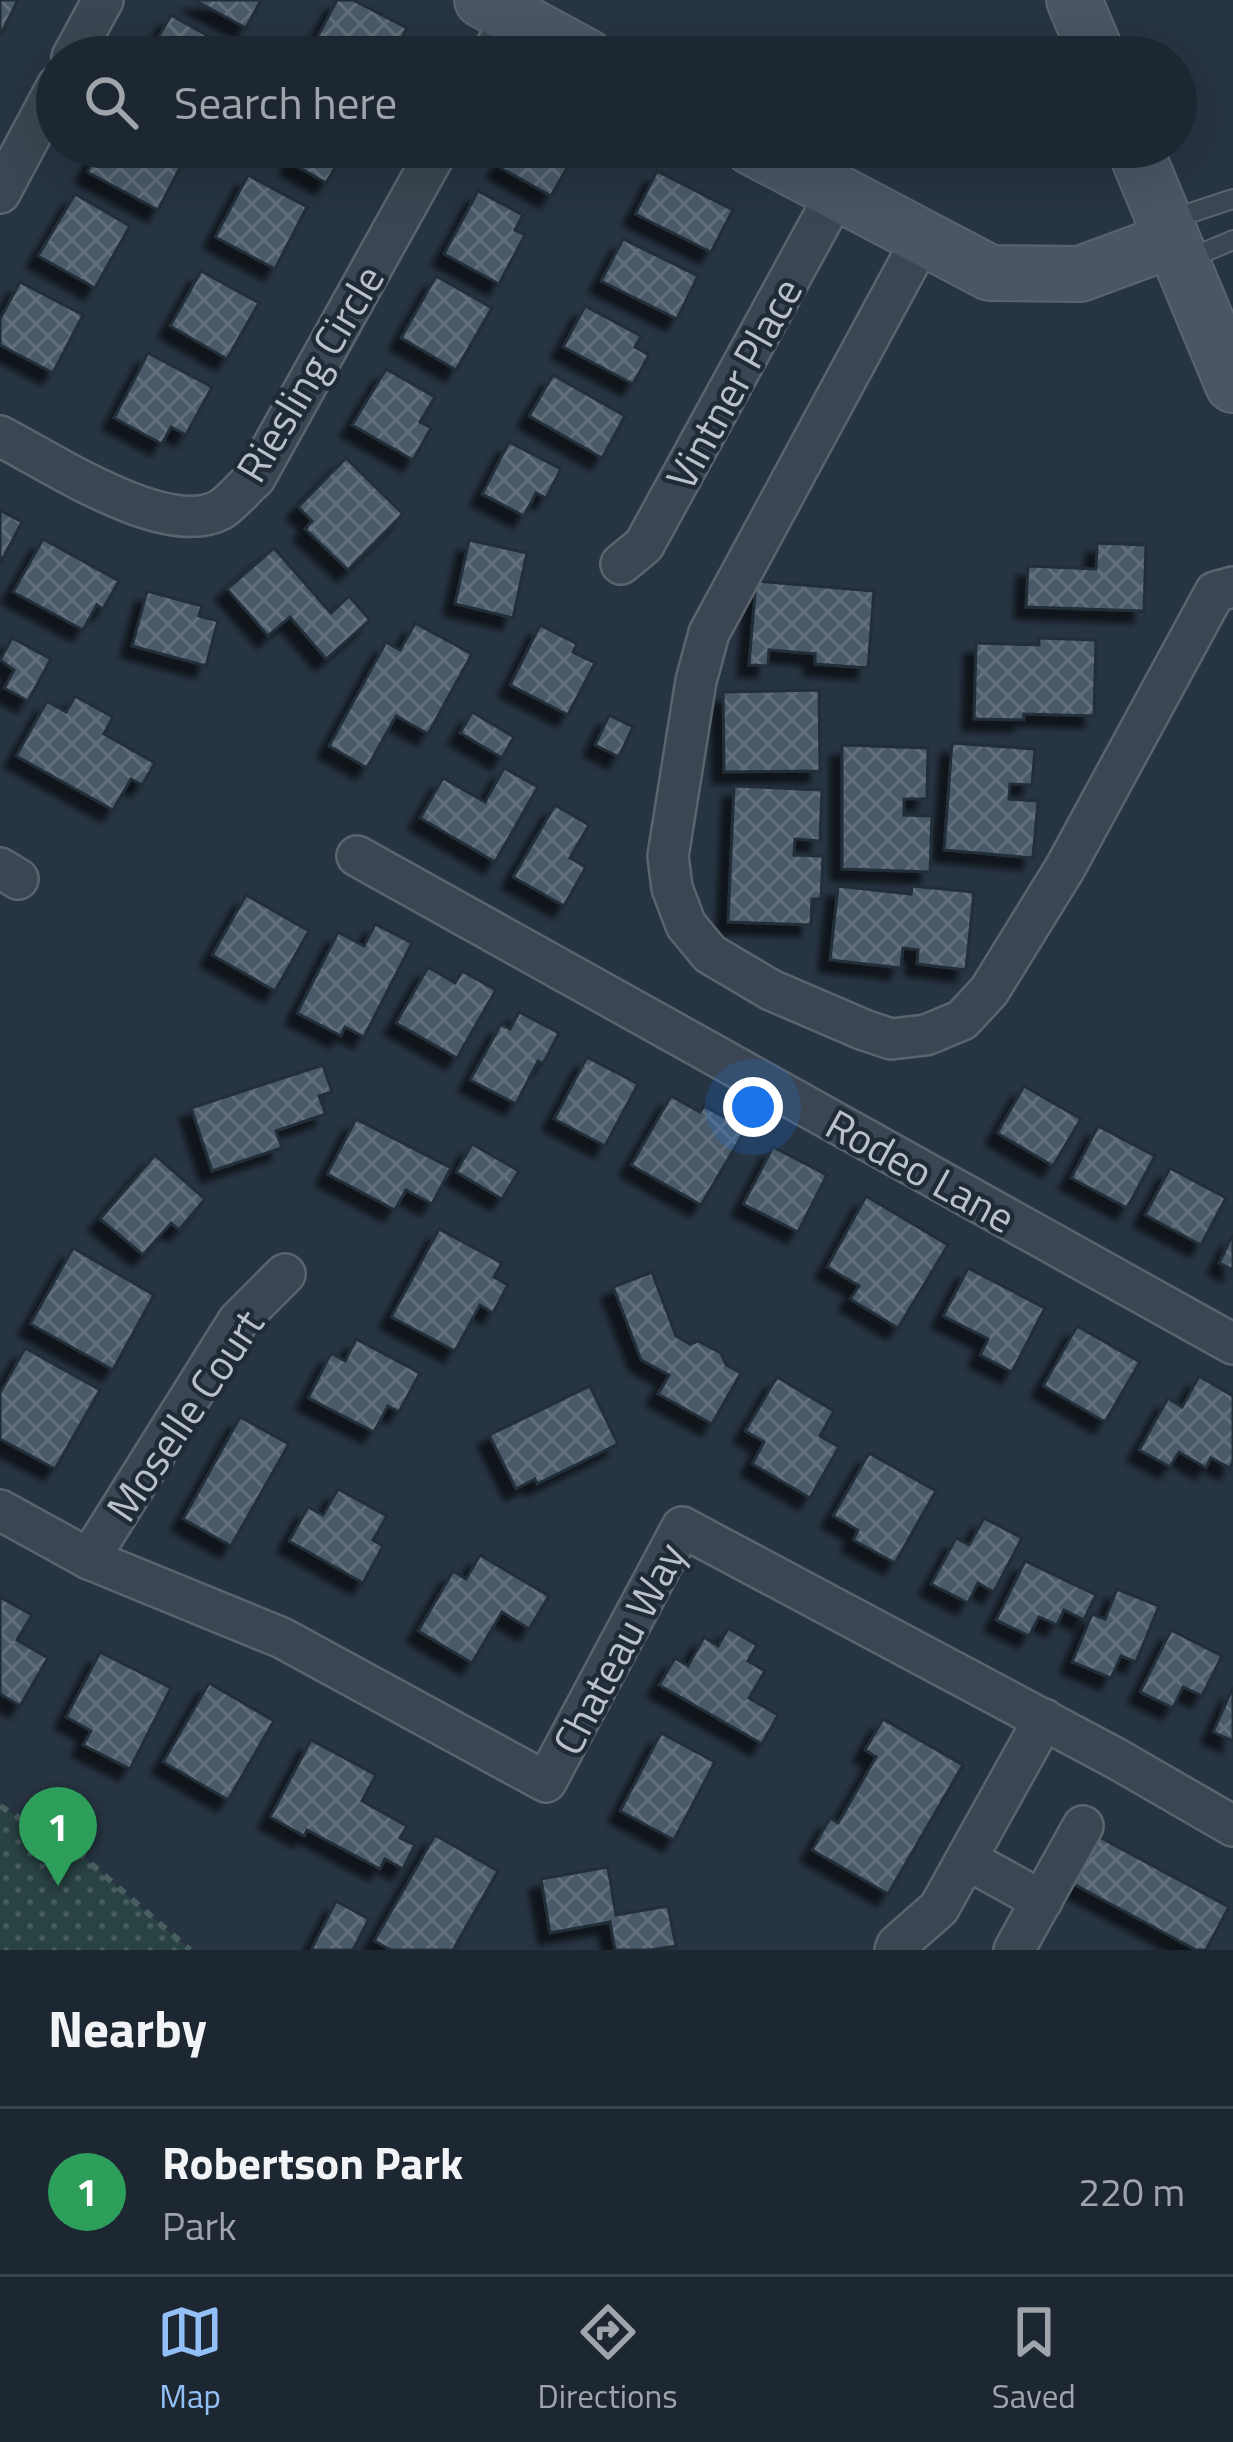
<!DOCTYPE html>
<html lang="en">
<head>
<meta charset="utf-8">
<style>
  body { margin:0; font-family:"Titillium Web",sans-serif; background:#252f3a; color:#f1f3f6 }
  .you { position:absolute; left:753px; top:1107px; width:42px; height:42px; margin:-30px; border:9px solid #fff; border-radius:50%; background:#1a73e8; box-shadow:0 0 0 18px #1a73e833 }
  .badge { display:grid; place-items:center; width:78px; height:78px; border-radius:50%; background:#93bff7; color:#fff; font-size:39px; font-weight:700 }
  .pin { position:absolute; translate:-50% -99px; filter:drop-shadow(0 3px 6px #0008) }
  .pin::after { content:''; position:absolute; top:63px; width:42px; height:36px; background:inherit; clip-path:polygon(0 0,100% 0,50% 100%) }
  .list { margin:0; padding:0; list-style:none }
  h2 { display:flex; justify-content:space-between; align-items:center; height:156px; margin:0; padding:0 48px; font-size:51px }
  h2 small { font-size:39px; font-weight:400; color:#a0a5ac }
  .list li { display:grid; grid-template-columns:78px 1fr auto; gap:36px; align-items:center; box-sizing:border-box; height:168px; padding:0 48px; border-top:3px solid #3b444d }
  .list b { display:block; font-size:45px; white-space:nowrap }
  .list p { margin:0; font-size:39px; white-space:nowrap; color:#a0a5ac }
  .list em { font-size:39px; font-style:normal; color:#a0a5ac }
  .icon { flex:none; width:66px; height:66px; fill:none; stroke:currentColor; stroke-width:2; stroke-linecap:round; stroke-linejoin:round }
  .map { position:relative; flex:none; width:1233px; height:1950px; overflow:hidden }
  .search { position:absolute; background:#1d2732; box-shadow:0 12px 48px #0002; left:36px; right:36px; top:36px; height:132px; display:flex; align-items:center; gap:30px; box-sizing:border-box; padding:0 42px; border-radius:66px; color:#a0a5ac; font-size:45px }
  .sheet { height:324px; background:#1d2732 }
  nav { display:flex; justify-content:space-around; align-items:center; box-sizing:border-box; height:168px; border-top:3px solid #3b444d; background:#1d2732; font-size:33px; color:#a0a5ac }
  nav a { display:grid; justify-items:center; gap:6px }
  nav .on { color:#93bff7 }
  .map>svg:first-child { display:block }
  .park { fill:url(#park-dots) }
  .building { fill:url(#building-cross-hatch); stroke:#222d39; stroke-width:3; filter:url(#shadow) }
  .lines { fill:none; stroke-linecap:round; stroke-linejoin:round }
  .lane-casing { stroke:#5a646f; stroke-width:22 }
  .street-casing { stroke:#5a646f; stroke-width:44 }
  .secondary-casing { stroke:#5a646f; stroke-width:58 }
  .path { stroke:#485e60; stroke-width:6; stroke-dasharray:9 9; stroke-linecap:butt }
  .lane { stroke:#3b4652; stroke-width:18 }
  .street { stroke:#3b4652; stroke-width:39 }
  .secondary { stroke:#4a5565; stroke-width:54 }
  .labels { text-anchor:middle; dominant-baseline:central; stroke-width:9; stroke-linejoin:round; paint-order:stroke }
  .street-label { font-size:42px; fill:#b9c1cc; stroke:#202b37 }
</style>
</head>
<body>
<div class="map">
<svg width="1233" height="1950" viewBox="0 0 1233 1950">
  <defs>
    <pattern id="park-dots" width="8" height="8" patternUnits="userSpaceOnUse" patternTransform="scale(3)"><rect width="8" height="8" fill="#294243"/><path d="M2 2h.1M6 6h.1" fill="none" stroke="#465c5d" stroke-width="1.8" stroke-linecap="round"/></pattern>
    <pattern id="building-cross-hatch" width="8" height="8" patternUnits="userSpaceOnUse" patternTransform="scale(3)"><rect width="8" height="8" fill="#4b5a68"/><path d="M0 0l8 8M0 8l8-8" fill="none" stroke="#63707c"/></pattern>
    <filter id="shadow"><feDropShadow dx="-11" dy="11" stdDeviation="3" flood-color="#0009"/></filter>
  </defs>
  <rect width="100%" height="100%" fill="#273442"/>
  <path class="park" d="M0 1806 81 1855 190 1950H0Z"/>
  <g class="building">
    <path d="M0 0H18L2 32 0 30Z"/>
    <path d="M194 0H261L246 28Z"/>
    <path d="M337 0H353L407 28 392 57H326L311 49Z"/>
    <path d="M171 15 229 48 224 57H147Z"/>
    <path d="M100 147H187L190 149 158 210 87 172Z"/>
    <path d="M284 147H342L346 149 326 183 291 163 296 154Z"/>
    <path d="M511 147H579L551 196 499 167Z"/>
    <path d="M657 171 733 210 711 252 635 214Z"/>
    <path d="M248 175 307 207 275 269 215 237Z"/>
    <path d="M478 191 523 215 515 230 525 235 499 284 444 254Z"/>
    <path d="M75 194 130 226 95 288 38 256Z"/>
    <path d="M623 239 698 276 677 319 601 281Z"/>
    <path d="M201 271 259 303 227 359 170 326Z"/>
    <path d="M436 276 492 308 456 370 401 338Z"/>
    <path d="M20 282 83 315 53 373 0 345V319Z"/>
    <path d="M585 306 641 336 635 347 649 355 633 384 563 347Z"/>
    <path d="M148 353 212 387 186 435 171 427 162 444 114 418Z"/>
    <path d="M386 369 435 397 420 422 431 428 413 460 352 425Z"/>
    <path d="M553 375 625 416 602 458 529 416Z"/>
    <path d="M509 442 561 469 546 498 536 493 524 516 482 494Z"/>
    <path d="M346 458 403 514 348 570 305 529 312 521 298 507Z"/>
    <path d="M0 510 22 522 0 564Z"/>
    <path d="M43 539 119 581 103 609 97 605 83 630 13 592Z"/>
    <path d="M469 540 527 553 513 618 455 604Z"/>
    <path d="M1097 543 1146 545 1144 611 1026 607 1028 566 1096 569Z"/>
    <path d="M274 548 331 613 349 596 370 620 326 659 290 617 268 636 227 589Z"/>
    <path d="M756 581 874 591 868 668 815 664V654L769 650 768 666 749 665Z"/>
    <path d="M147 591 202 606 199 616 218 621 206 666 132 646Z"/>
    <path d="M415 623 472 654 428 734 396 716 367 768 329 746 386 642 400 650Z"/>
    <path d="M540 625 577 644 573 652 595 663 568 715 510 685Z"/>
    <path d="M12 638 51 659 28 701 4 688 14 670 0 660Z"/>
    <path d="M1039 638 1096 640 1094 716 1024 714V720L974 719 976 643 1039 645Z"/>
    <path d="M819 690 820 771 724 772 723 692Z"/>
    <path d="M75 696 113 717 104 734 155 763 142 785 131 779 113 810 16 756 47 701 66 712Z"/>
    <path d="M472 712 514 737 502 758 460 733Z"/>
    <path d="M609 715 633 727 619 757 595 745Z"/>
    <path d="M952 743 1035 749 1032 785 1010 784 1009 799 1038 801 1033 858 944 850Z"/>
    <path d="M842 745 928 748 927 799H904V815L932 816 930 872 842 869Z"/>
    <path d="M504 768 538 787 495 862 420 818 443 778 485 802Z"/>
    <path d="M734 786 822 790 820 841 795 839 794 855 823 856 821 899H812L811 925 728 922Z"/>
    <path d="M555 805 589 825 570 858 586 867 564 906 513 877Z"/>
    <path d="M838 886 911 894 912 886 974 892 966 970 917 964 918 950 903 948 901 968 830 960Z"/>
    <path d="M246 895 309 931 275 991 212 955Z"/>
    <path d="M375 924 412 943 364 1037 345 1027 341 1036 297 1013 338 932 364 946Z"/>
    <path d="M428 967 455 983 462 971 496 990 457 1058 396 1023Z"/>
    <path d="M519 1012 559 1033 543 1064 538 1061 516 1104 470 1080 501 1024 510 1029Z"/>
    <path d="M587 1057 638 1084 605 1146 554 1119Z"/>
    <path d="M323 1065 332 1092 319 1096 326 1114 276 1131 282 1148 212 1171 191 1108Z"/>
    <path d="M1024 1086 1081 1119 1053 1166 997 1133Z"/>
    <path d="M671 1096 700 1112 704 1106 746 1129 701 1205 631 1165Z"/>
    <path d="M356 1119 451 1168 432 1204 406 1190 395 1210 327 1174Z"/>
    <path d="M1098 1126 1155 1156 1127 1208 1071 1178Z"/>
    <path d="M472 1144 519 1171 502 1199 456 1172Z"/>
    <path d="M773 1147 827 1175 798 1232 743 1204Z"/>
    <path d="M155 1155 205 1199 179 1230 171 1223 143 1255 100 1219Z"/>
    <path d="M1170 1168 1226 1198 1201 1245 1145 1215Z"/>
    <path d="M866 1196 948 1245 898 1328 850 1299 859 1286 827 1267Z"/>
    <path d="M439 1229 502 1263 494 1277 508 1285 493 1313 480 1305 455 1351 391 1317Z"/>
    <path d="M1233 1234V1270L1219 1263Z"/>
    <path d="M73 1248 154 1295 113 1370 30 1324Z"/>
    <path d="M968 1268 1045 1308 1012 1372 980 1355 988 1339 943 1316Z"/>
    <path d="M652 1272 676 1336 690 1344 698 1341 721 1353 726 1365 741 1373 712 1424 658 1394 669 1375 641 1360 613 1287Z"/>
    <path d="M1077 1326 1140 1362 1105 1422 1043 1386Z"/>
    <path d="M356 1339 420 1373 399 1412 388 1406 374 1432 308 1398 331 1353 345 1361Z"/>
    <path d="M25 1348 100 1390 55 1469 0 1439V1393Z"/>
    <path d="M1199 1376 1233 1396V1462L1230 1468 1211 1458 1206 1468 1179 1452 1170 1467 1139 1450 1168 1398 1182 1407Z"/>
    <path d="M777 1377 834 1411 820 1436 839 1447 810 1498 752 1464 764 1442 745 1431Z"/>
    <path d="M590 1386 618 1444 537 1484 535 1479 516 1489 489 1435Z"/>
    <path d="M240 1417 289 1444 231 1546 183 1519Z"/>
    <path d="M869 1453 936 1491 895 1563 853 1540 858 1530 833 1516Z"/>
    <path d="M338 1489 387 1516 373 1540 383 1546 363 1583 289 1541 308 1507 323 1515Z"/>
    <path d="M984 1518 1022 1538 994 1592 978 1583 968 1603 931 1584 956 1538 969 1545Z"/>
    <path d="M480 1555 549 1596 529 1629 502 1612 472 1663 418 1631 453 1571 466 1579Z"/>
    <path d="M1025 1561 1096 1595 1084 1620 1064 1610 1057 1625 1039 1617 1029 1636 996 1620Z"/>
    <path d="M1117 1589 1159 1606 1136 1662 1121 1656 1111 1678 1072 1662 1092 1614 1105 1619Z"/>
    <path d="M0 1597 32 1615 17 1640 48 1658 20 1706 0 1694Z"/>
    <path d="M728 1628 757 1645 748 1661 765 1671 749 1698 778 1715 762 1744 659 1685 675 1658 688 1666 704 1637 718 1646Z"/>
    <path d="M1171 1630 1222 1656 1202 1696 1183 1687 1173 1708 1140 1692Z"/>
    <path d="M100 1652 171 1688 130 1769 83 1745 91 1731 66 1717Z"/>
    <path d="M209 1683 274 1721 228 1800 163 1762Z"/>
    <path d="M1233 1687V1741L1213 1732Z"/>
    <path d="M883 1719 963 1765 888 1894 812 1850 830 1818 838 1823 876 1757 865 1750Z"/>
    <path d="M661 1733 715 1762 674 1840 620 1811Z"/>
    <path d="M311 1740 376 1775 362 1801 407 1826 400 1838 415 1845 403 1869 385 1859 380 1869 307 1830 304 1836 270 1817Z"/>
    <path d="M1094 1834 1229 1907 1206 1950H1196L1068 1881Z"/>
    <path d="M435 1835 498 1871 453 1950H391L374 1941Z"/>
    <path d="M608 1867 616 1915 668 1906 676 1946 651 1950H615L610 1922 550 1933 541 1879Z"/>
    <path d="M336 1901 369 1919 353 1950H311Z"/>
  </g>
  <g class="lines">
    <defs>
      <g id="lane">
        <path d="M1169 220 1233 199"/>
        <path d="M1186 260 1233 240"/>
      </g>
      <g id="street">
        <path d="M72 57 103 0"/>
        <path d="M490 57 513 17"/>
        <path d="M0 193 57 86"/>
        <path d="M922 239 709 633 696 681 668 856 672 888 686 925 710 954 771 990 864 1030 891 1039 926 1035 962 1020 989 991 1065 868 1215 592 1233 587"/>
        <path d="M0 436C51 462 165 539 220 510 232 503 244 487 255 478L439 147"/>
        <path d="M621 564 644 545 836 194"/>
        <path d="M357 856 1233 1344"/>
        <path d="M0 868 18 879"/>
        <path d="M0 1510 89 1559 282 1638 546 1782 682 1527 1117 1759 1233 1826"/>
        <path d="M89 1559 238 1321 285 1274"/>
        <path d="M968 1860 1042 1901"/>
        <path d="M895 1950 897 1945 939 1908 1044 1719"/>
        <path d="M1014 1950 1083 1826"/>
      </g>
      <g id="secondary">
        <path d="M482 0 587 57"/>
        <path d="M1074 0 1098 57"/>
        <path d="M751 147 990 273 1080 274 1172 240"/>
        <path d="M1134 147 1233 385"/>
      </g>
    </defs>
    <use href="#lane" class="lane-casing"/>
    <use href="#street" class="street-casing"/>
    <use href="#secondary" class="secondary-casing"/>
    <path class="path" d="M0 1806 81 1855 190 1950"/>
    <use href="#lane" class="lane"/>
    <use href="#street" class="street"/>
    <use href="#secondary" class="secondary"/>
  </g>
  <g class="labels">
    <g class="street-label">
      <text transform="translate(309 373) rotate(-59)">Riesling Circle</text>
      <text transform="translate(733 383) rotate(-61)">Vintner Place</text>
      <text transform="translate(921 1170) rotate(29)">Rodeo Lane</text>
      <text transform="translate(184 1415) rotate(-56)">Moselle Court</text>
      <text transform="translate(618 1648) rotate(-62)">Chateau Way</text>
    </g>
  </g>
</svg>
<div class="you"></div>
<div class="pin badge" style="left:58px;top:1886px;background:#2e9e5b">1</div>
<div class="search"><svg class="icon" aria-label="search" viewBox="0 0 24 24"><circle cx="10" cy="10" r="6"/><path d="M15 15l6 6"/></svg>Search here</div>
</div>
<section class="sheet">
<h2>Nearby<small></small></h2>
<ul class="list">
<li><span class="badge" style="background:#2e9e5b">1</span><div><b>Robertson Park</b><p>Park</p></div><em>220 m</em></li>
</ul>
</section>
<nav>
<a class="on"><svg class="icon" aria-label="map" viewBox="0 0 24 24"><path d="M3 6l6-2 6 2 6-2v14l-6 2-6-2-6 2zM9 4v14M15 6v14"/></svg>Map</a>
<a><svg class="icon" aria-label="directions" viewBox="0 0 24 24"><path d="M12 3l9 9-9 9-9-9zM9 14v-3h6M13 9l2 2-2 2"/></svg>Directions</a>
<a><svg class="icon" aria-label="saved" viewBox="0 0 24 24"><path d="M7 4h10v16l-5-4-5 4z"/></svg>Saved</a>
</nav>
</body>
</html>
